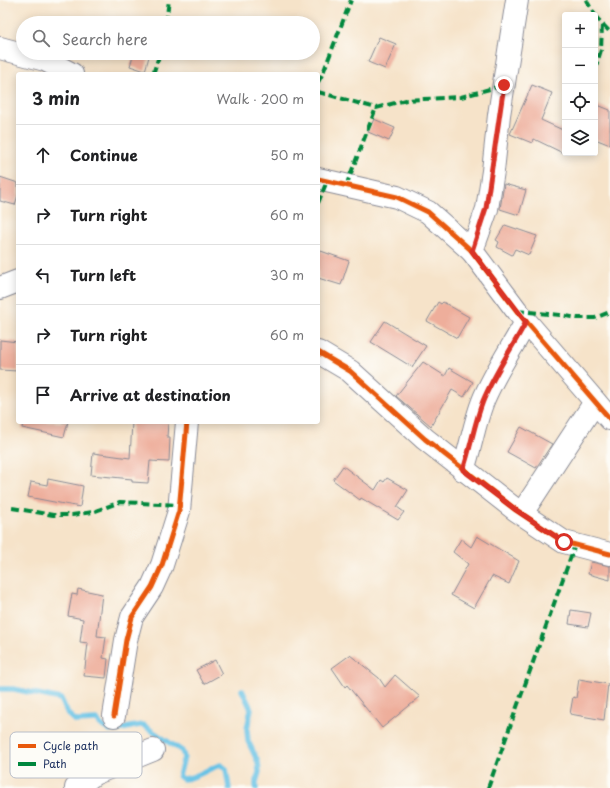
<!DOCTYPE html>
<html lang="en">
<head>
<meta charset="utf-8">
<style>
  body { margin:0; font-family:"Playpen Sans",sans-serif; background:#f2f2f2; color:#202124 }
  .controls { position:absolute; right:12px; top:12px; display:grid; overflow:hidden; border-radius:4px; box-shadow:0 2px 10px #0003 }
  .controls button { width:36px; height:36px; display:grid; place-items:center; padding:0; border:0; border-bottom:1px solid #e0e0e0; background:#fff; color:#202124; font:20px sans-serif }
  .stop { position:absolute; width:12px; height:12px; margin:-9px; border:3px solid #d93025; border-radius:50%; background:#fff }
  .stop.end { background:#d93025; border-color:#fff; box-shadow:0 1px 4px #0008 }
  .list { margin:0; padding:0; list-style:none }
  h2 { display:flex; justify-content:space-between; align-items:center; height:52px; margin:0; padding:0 16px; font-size:17px }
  h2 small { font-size:13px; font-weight:400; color:#757577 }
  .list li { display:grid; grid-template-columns:26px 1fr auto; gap:12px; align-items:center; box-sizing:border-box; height:60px; padding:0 16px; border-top:1px solid #e0e0e0 }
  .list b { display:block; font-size:15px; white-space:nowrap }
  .list em { font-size:13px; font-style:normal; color:#757577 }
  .icon { flex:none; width:22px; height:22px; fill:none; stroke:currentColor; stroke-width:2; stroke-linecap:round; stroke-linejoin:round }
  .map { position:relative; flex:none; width:610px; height:788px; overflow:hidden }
  .search { position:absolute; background:#fff; box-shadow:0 2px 10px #0003; left:16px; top:16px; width:304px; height:44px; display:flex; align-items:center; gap:10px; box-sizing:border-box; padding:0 14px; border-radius:22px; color:#757577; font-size:15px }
  .panel { position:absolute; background:#fff; box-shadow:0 2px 10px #0003; left:16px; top:72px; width:304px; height:352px; border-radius:4px }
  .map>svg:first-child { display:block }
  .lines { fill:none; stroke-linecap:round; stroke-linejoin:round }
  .stream { stroke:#67c2e5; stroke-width:5.5 }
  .building { fill:#eeae9b }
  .minor-casing { stroke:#888994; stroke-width:24 }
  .minor { stroke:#fff; stroke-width:22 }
  .quiet { stroke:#00873e; stroke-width:4; stroke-dasharray:8 4; stroke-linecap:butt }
  .cycleway-casing { stroke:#fdfcf7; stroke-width:8 }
  .cycleway { stroke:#e8590c; stroke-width:5 }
  .route { stroke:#d93025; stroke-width:5 }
  .key { fill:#fdfcf7; stroke:#b9bec9; stroke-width:1 }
  .key-label { font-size:11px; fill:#1b2f5e }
</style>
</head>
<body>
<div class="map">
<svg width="610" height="788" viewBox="0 0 610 788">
  <rect width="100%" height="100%" fill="#fdfcf7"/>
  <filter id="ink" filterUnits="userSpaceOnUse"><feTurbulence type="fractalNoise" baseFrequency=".025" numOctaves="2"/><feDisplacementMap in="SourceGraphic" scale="8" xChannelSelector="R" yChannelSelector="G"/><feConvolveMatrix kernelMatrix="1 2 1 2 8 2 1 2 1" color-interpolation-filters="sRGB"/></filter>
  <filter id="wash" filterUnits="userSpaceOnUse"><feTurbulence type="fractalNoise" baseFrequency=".012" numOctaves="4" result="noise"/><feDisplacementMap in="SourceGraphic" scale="16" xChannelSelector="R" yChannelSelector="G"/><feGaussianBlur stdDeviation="0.9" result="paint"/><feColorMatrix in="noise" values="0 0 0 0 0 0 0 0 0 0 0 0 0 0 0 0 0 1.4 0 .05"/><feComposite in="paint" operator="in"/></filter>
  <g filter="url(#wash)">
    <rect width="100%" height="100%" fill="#f6e3c9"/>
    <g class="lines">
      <g class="stream">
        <path d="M0 689H14L61 699 68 714 76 721 97 720C110 739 123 726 143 725L182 751 184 757 179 776 183 779C198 778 207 768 221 765L226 769 229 788"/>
        <path d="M242 690 251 709 247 729 248 741 258 762 259 772 256 782V788"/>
      </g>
    </g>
    <g id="blocks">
      <g class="building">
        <path d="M379 37 396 44 385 69 368 62Z"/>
        <path d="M134 53H150L145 71 130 66Z"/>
        <path d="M532 85 552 93 541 120 565 131V154L534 139 532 143 510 134Z"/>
        <path d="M595 104 610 110V145L595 139Z"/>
        <path d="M374 119 395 128 389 141 368 132Z"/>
        <path d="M0 177 18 183V195L15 205 0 201Z"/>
        <path d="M504 184 526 190 519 215 500 209Z"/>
        <path d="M505 225 537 236 529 255 515 249 512 255 497 247 499 242 496 240Z"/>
        <path d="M318 250 349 261 341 285 318 278Z"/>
        <path d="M438 302 441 304 443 302 469 317 457 338 427 321Z"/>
        <path d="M385 321 426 346 412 367 371 342Z"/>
        <path d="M0 340 18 342V371L0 370Z"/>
        <path d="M423 362 445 376 449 368 473 382 464 397 452 390 431 426 396 396Z"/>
        <path d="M23 422H68L64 437 22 428Z"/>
        <path d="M132 422H168L167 437H170L169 462 150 461 148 483 132 482V479L91 475 93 453 130 458Z"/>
        <path d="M521 427 552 444 536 468 507 452Z"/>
        <path d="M343 466 375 490 381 480 384 482 387 478 408 490 397 507 404 512 398 520 361 498 360 500 333 480Z"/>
        <path d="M48 479 83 486 80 507 28 497 31 482 47 485Z"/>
        <path d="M477 536 519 561 509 584 492 576 474 608 451 595 468 564 453 552 461 539 471 547Z"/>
        <path d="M591 562 610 566V580L588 574Z"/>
        <path d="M78 589 102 594 97 636 106 637 103 658 108 659 106 678 84 676 88 643 80 642 83 619 68 616 72 594 77 595Z"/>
        <path d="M571 610 591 613 588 627 569 624Z"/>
        <path d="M350 655 379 678 385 687 395 675 420 697 382 728 347 685 345 687 332 668Z"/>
        <path d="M215 660 222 674 204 684 196 670Z"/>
        <path d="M579 679 608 684 604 720 570 714 573 697 576 698Z"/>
      </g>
    </g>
  </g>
  <g filter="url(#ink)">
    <use href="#blocks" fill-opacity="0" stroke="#888994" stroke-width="1"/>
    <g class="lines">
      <defs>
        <g id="minor">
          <path d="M0 48 45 60 72 74"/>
          <path d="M318 179 397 197 428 212 472 251 517 311 610 419"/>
          <path d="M472 251 487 209 493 171 499 115 517 0"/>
          <path d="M0 288 18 281"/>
          <path d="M318 352 350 371 425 439 516 510 564 542 610 554"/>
          <path d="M463 470C471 447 474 424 483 401 494 374 512 348 526 322"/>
          <path d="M522 513 595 402"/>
          <path d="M114 716 126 640 132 617 152 587 162 565 179 511 187 422"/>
          <path d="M76 788 94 774 153 750"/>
        </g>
      </defs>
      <use href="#minor" class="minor-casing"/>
      <use href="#minor" class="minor"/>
      <g class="quiet">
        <path d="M586 0 595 15"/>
        <path d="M595 16 610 32"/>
        <path d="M166 23 169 0"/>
        <path d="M595 69 601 50 602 25"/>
        <path d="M153 74 160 53"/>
        <path d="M318 82 323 73 351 0"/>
        <path d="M318 92 376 108 406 100 461 97 504 85"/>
        <path d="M346 186 376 108"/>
        <path d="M318 203 327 181"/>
        <path d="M517 311 560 315 577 318H595L610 312"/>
        <path d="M12 508 53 515H72L93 512 120 502 180 505"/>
        <path d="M488 788 575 545"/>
      </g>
      <defs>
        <g id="cycleway">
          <path d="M318 179 397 197 428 212 472 251 517 311 610 419"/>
          <path d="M318 352 350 371 425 439 516 510 564 542 610 554"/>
          <path d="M114 716 126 640 132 617 152 587 162 565 179 511 187 422"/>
        </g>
      </defs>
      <use href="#cycleway" class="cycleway-casing"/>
      <use href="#cycleway" class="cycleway"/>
    </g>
  </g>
  <g class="lines" filter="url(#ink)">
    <path class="route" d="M504 85 486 208 472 251 526 322C512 348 494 374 483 401 474 424 471 447 463 470L516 510 564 542"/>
  </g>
  <rect x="10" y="732" width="132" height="46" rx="6" class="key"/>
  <rect x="18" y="744" width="18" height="4" fill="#e8590c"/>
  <rect x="18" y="762" width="18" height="4" fill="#00873e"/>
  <g class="key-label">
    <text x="43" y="750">Cycle path</text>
    <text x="43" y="768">Path</text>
  </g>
</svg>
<div class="controls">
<button>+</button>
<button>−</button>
<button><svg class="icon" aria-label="locate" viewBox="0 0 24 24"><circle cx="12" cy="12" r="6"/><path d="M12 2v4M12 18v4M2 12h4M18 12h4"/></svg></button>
<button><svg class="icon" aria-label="layers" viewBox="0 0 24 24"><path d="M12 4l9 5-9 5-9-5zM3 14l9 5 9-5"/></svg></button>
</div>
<div class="stop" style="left:564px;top:542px"></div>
<div class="stop end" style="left:504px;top:85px"></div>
<div class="search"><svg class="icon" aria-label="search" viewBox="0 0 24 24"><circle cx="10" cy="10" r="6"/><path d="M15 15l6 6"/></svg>Search here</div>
<section class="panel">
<h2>3 min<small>Walk · 200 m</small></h2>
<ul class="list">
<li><svg class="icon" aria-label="ahead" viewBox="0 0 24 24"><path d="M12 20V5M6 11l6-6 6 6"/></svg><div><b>Continue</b></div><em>50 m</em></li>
<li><svg class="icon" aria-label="right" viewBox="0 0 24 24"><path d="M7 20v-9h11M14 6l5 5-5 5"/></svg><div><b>Turn right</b></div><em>60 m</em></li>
<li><svg class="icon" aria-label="left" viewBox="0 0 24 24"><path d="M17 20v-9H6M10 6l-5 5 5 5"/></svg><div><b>Turn left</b></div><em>30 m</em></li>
<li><svg class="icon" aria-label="right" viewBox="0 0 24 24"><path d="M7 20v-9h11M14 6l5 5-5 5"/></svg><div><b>Turn right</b></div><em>60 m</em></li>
<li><svg class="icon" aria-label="arrive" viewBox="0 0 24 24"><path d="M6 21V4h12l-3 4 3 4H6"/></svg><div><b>Arrive at destination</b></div></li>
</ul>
</section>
</div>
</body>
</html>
